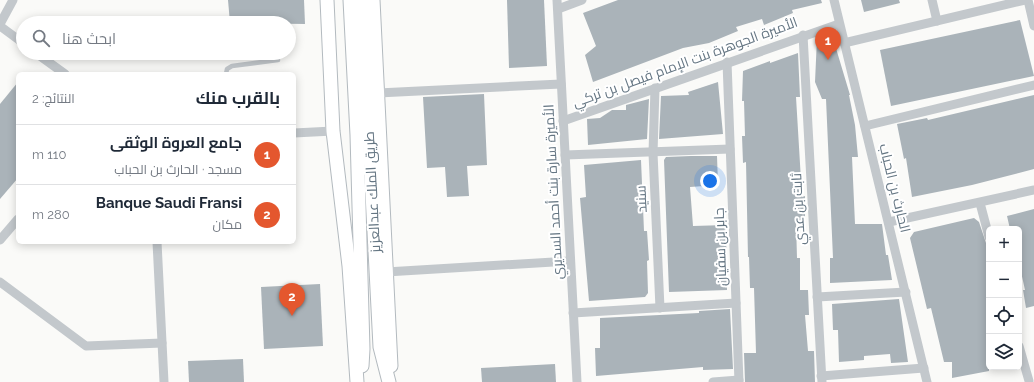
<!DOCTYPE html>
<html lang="ar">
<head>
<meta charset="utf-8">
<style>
  body { margin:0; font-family:Raleway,Cairo,sans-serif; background:#f6f6f7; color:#1f2937; direction:rtl }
  .controls { position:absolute; right:12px; bottom:12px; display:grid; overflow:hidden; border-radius:6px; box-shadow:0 2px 10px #0003 }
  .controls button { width:36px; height:36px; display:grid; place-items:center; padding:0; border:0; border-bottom:1px solid #e0e1e3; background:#fff; color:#1f2937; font:20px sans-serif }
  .you { position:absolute; left:710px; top:181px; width:14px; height:14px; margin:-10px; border:3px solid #fff; border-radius:50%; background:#1a73e8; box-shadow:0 0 0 6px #1a73e833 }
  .badge { display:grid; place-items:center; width:26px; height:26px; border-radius:50%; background:#e4572e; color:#fff; font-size:13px; font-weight:700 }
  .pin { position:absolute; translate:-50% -33px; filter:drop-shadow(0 1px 2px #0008) }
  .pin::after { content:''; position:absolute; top:21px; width:14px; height:12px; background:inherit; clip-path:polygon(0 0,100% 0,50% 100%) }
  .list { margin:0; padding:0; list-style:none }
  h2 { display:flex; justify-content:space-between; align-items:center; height:52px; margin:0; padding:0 16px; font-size:17px }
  h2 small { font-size:13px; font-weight:400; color:#747a83 }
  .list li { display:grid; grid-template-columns:26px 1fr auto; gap:12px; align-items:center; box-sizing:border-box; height:60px; padding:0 16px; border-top:1px solid #e0e1e3 }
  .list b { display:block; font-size:15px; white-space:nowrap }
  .list p { margin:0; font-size:13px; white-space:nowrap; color:#747a83 }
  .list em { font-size:13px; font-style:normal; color:#747a83 }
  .icon { flex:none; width:22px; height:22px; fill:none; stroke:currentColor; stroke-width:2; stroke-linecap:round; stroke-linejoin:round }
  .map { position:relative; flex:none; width:1034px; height:382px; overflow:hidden; direction:ltr }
  .search { position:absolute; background:#fff; box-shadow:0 2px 10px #0003; left:16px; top:16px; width:280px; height:44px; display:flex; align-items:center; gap:10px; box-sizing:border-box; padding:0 14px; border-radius:22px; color:#747a83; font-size:15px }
  .panel { position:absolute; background:#fff; box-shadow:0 2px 10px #0003; left:16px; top:72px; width:280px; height:172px; border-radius:6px; direction:rtl }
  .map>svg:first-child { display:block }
  .building { fill:#aab3b9 }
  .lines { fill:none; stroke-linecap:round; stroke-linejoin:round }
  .secondary-casing { stroke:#b3babf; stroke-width:15 }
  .lane { stroke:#c3c8cc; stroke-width:4.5 }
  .street { stroke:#c3c8cc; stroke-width:9 }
  .secondary { stroke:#fff; stroke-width:13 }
  .labels { text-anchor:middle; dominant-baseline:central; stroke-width:4; stroke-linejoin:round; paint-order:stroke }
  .street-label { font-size:14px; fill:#657683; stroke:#fff }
</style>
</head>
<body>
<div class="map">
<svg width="1034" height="382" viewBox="0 0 1034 382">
  <rect width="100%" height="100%" fill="#fafaf8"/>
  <g class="building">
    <path d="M228 0H304L305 24 230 23Z"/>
    <path d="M507 0H544L547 66 509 68Z"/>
    <path d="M618 0H821L822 3 792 10 793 13 764 25 762 19 736 27 738 31 709 43 683 48 593 82 585 55 596 46 583 13Z"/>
    <path d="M861 0H899L900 3 864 12Z"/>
    <path d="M1020 20 1034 76 891 106 880 50Z"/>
    <path d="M832 35 850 95H849L855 125 858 157H852L855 224H882L886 255H888L892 280 830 283V258H833L826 99H822L815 82 817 38Z"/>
    <path d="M798 53 800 97H796L802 197 805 196V222H796L797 258H800V290H808L809 315H805L808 351H814L815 382H745L744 353H756L754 288H750L749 257H748L746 162 743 163 742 136H745L744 101H742L743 71 770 61V63Z"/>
    <path d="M18 82V178L0 199V104Z"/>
    <path d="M718 82 723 134 659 139 661 96 689 95 688 92Z"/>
    <path d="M484 94 487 165 467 166 469 196 447 197 445 167 427 168 423 97Z"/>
    <path d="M1034 95V169L972 185 912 197 906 158 904 159 897 124 927 118 928 120Z"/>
    <path d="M649 99 647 139 588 145 587 119 600 118 612 110H626V105Z"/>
    <path d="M691 156H717L718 185 690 187 693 226 726 225 727 290 669 292 664 160 666 157Z"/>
    <path d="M641 160 644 231H647L649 260 647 261 648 293 645 297 589 301 580 198 586 197 584 165Z"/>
    <path d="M1034 209V306L1026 308 1023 290H1025L1019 263V229H1010L1007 216Z"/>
    <path d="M974 218 979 222 989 252V371L952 378V362H944L931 308 927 309 910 238 914 232Z"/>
    <path d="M320 284 323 346 264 349 261 287Z"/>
    <path d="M899 299 908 362 891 363 890 354 864 356V360L839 362 838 330H833L832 304Z"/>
    <path d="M730 309 733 369 703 370V367L596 376 595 348H600V318L699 313V311Z"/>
    <path d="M243 359 244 382H189L188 361Z"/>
    <path d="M555 364 556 382H482L481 368Z"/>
  </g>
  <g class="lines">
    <defs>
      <g id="secondary">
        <path d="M327 0 333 131 349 266 357 382"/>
        <path d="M350 0 357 135 363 349 362 366"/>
        <path d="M362 0 380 347 389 382"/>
        <path d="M373 0 391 366"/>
      </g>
    </defs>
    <use href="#secondary" class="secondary-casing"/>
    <path class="lane" d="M226 74 227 69 232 66 278 60"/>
    <g class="street">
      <path d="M557 0 577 382"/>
      <path d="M834 0 927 382"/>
      <path d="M932 0 937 21"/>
      <path d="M1028 0 1034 26"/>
      <path d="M558 9 582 0"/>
      <path d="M0 24 13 0"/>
      <path d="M0 26 23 43"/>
      <path d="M803 35 822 382"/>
      <path d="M844 43 1025 0"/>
      <path d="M36 53 65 74"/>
      <path d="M727 62 739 382"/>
      <path d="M655 88 653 153 660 308"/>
      <path d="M378 93 561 84"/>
      <path d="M563 121 839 24"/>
      <path d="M865 126 1034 85"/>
      <path d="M294 133 333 131"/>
      <path d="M565 155 730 149"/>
      <path d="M980 203 989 237"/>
      <path d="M889 222 1034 190"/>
      <path d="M0 240 18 219"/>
      <path d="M157 242 164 382"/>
      <path d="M386 272 570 261"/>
      <path d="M0 282 86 346 162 343"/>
      <path d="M817 297 906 292"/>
      <path d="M573 313 736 303"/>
      <path d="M1019 346 1029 381"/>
      <path d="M821 376 924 368"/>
      <path d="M713 382 739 380"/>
    </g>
    <use href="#secondary" class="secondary"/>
  </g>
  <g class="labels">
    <g class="street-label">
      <text transform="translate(685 62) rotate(-20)">الأميرة الجوهرة بنت الإمام فيصل بن تركي</text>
      <text transform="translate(895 188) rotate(76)">الحارث بن الحباب</text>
      <text transform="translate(372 192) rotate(-93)">طريق الملك عبدالعزيز</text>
      <text transform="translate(553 192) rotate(-93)">الأميرة سارة بنت أحمد السديري</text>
      <text transform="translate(641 199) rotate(-93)">سنيد</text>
      <text transform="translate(798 209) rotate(-93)">ثابت بن عدي</text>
      <text transform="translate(720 247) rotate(-92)">جابر بن سفيان</text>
    </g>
  </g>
</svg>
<div class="controls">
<button>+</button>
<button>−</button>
<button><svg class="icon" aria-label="locate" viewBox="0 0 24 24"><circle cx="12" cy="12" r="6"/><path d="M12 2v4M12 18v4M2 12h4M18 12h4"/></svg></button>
<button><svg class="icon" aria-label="layers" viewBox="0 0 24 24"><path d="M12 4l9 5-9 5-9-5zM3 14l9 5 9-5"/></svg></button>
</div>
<div class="you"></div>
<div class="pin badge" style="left:828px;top:60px">1</div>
<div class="pin badge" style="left:292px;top:316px">2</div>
<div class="search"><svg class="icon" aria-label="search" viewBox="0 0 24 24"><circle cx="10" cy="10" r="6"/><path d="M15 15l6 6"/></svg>ابحث هنا</div>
<section class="panel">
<h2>بالقرب منك<small>النتائج: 2</small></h2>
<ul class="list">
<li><span class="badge">1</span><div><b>جامع العروة الوثقى</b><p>مسجد · الحارث بن الحباب</p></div><em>110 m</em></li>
<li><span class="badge">2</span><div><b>Banque Saudi Fransi</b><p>مكان</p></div><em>280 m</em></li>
</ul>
</section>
</div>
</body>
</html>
